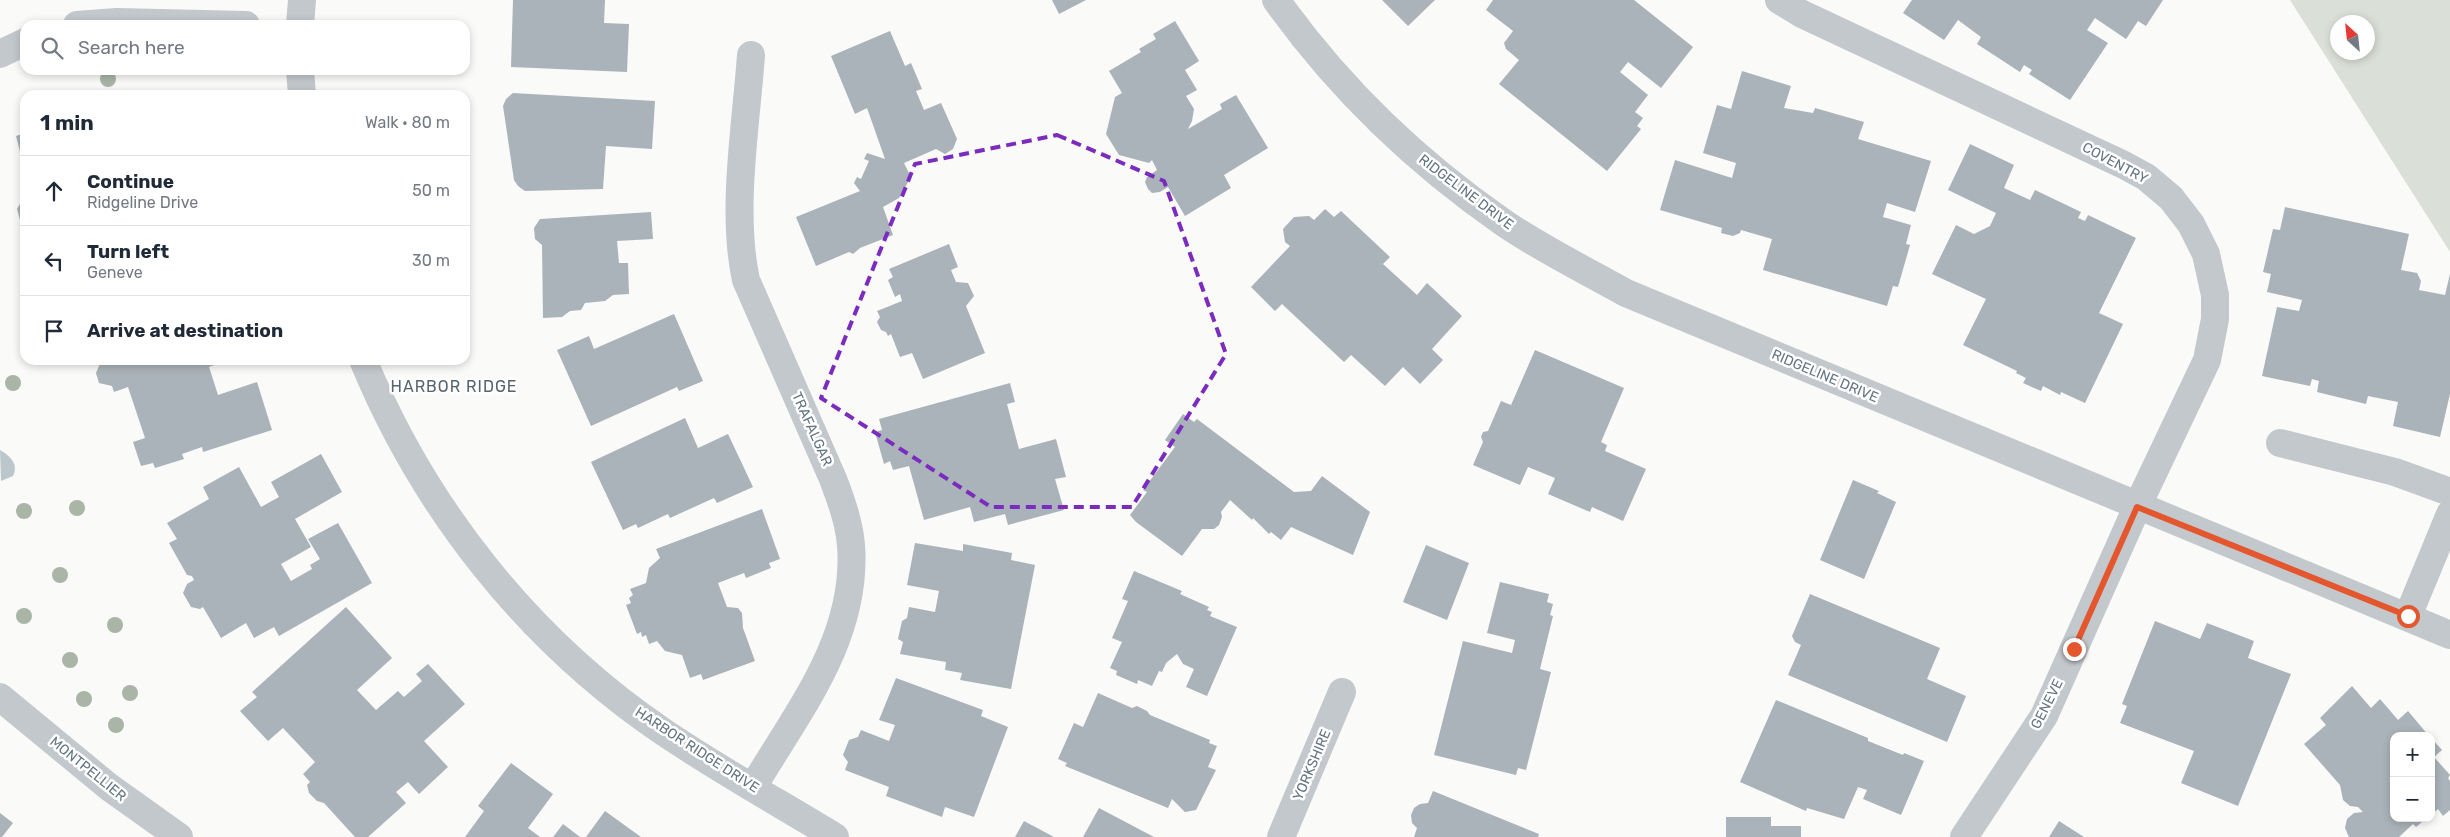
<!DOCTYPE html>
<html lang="en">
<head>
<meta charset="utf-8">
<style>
  body { margin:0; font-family:Rubik,sans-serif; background:#f2f2f3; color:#1f2937 }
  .controls { position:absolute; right:15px; bottom:15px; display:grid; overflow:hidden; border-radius:10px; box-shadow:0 2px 8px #0003 }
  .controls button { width:45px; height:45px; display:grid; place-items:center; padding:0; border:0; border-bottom:1px solid #e0e1e3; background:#fff; color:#1f2937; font:25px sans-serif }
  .compass { position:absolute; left:2330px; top:15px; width:45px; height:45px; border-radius:50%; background:#fff; box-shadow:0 2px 8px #0003; rotate:333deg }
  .stop { position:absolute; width:15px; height:15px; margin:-11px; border:4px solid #e4572e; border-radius:50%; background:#fff }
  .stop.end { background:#e4572e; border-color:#fff; box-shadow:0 1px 5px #0008 }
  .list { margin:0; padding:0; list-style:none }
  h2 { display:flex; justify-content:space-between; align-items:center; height:65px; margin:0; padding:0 20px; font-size:21px }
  h2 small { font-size:16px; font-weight:400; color:#747a83 }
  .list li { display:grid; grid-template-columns:32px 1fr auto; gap:15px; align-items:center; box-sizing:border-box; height:70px; padding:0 20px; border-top:1px solid #e0e1e3 }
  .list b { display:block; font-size:19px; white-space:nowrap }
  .list p { margin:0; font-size:16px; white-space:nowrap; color:#747a83 }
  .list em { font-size:16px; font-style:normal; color:#747a83 }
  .icon { flex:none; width:28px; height:28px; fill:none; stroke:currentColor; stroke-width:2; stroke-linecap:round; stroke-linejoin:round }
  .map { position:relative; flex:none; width:2450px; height:837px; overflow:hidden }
  .search { position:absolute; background:#fff; box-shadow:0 2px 8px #0003; left:20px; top:20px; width:450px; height:55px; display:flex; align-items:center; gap:12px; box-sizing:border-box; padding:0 18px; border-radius:15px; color:#747a83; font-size:19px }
  .panel { position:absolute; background:#fff; box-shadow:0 2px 8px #0003; left:20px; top:90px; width:450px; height:275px; border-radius:15px }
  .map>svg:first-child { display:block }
  .green { fill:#dadfd7; fill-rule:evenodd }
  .water { fill:#bbc7cb }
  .building { fill:#aab3b9 }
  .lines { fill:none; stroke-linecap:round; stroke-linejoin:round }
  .minor { stroke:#c3c8cc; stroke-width:28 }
  .tertiary { stroke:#c3c8cc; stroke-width:28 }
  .tree { fill:#aab4a7 }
  .route { stroke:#e4572e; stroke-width:6 }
  .marked { fill:none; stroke:#7b2cbf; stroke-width:4; stroke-dasharray:10 6; stroke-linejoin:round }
  .labels { text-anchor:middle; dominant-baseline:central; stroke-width:5; stroke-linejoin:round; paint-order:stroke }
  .street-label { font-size:14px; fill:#657683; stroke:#fff }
  .quarter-label { font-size:16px; letter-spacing:1px; fill:#57646e; stroke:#fff }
</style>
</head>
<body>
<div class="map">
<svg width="2450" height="837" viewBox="0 0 2450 837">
  <rect width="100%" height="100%" fill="#fafaf8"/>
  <path class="green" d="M2290 0H2450V252ZM2338 22H2368V52H2338Z"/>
  <path class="water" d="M0 450C10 456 19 464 13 476L1 481Z"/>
  <g class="building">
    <path d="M513 0H605L604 23 629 24 627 72 511 67Z"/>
    <path d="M1052 0H1086L1059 14Z"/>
    <path d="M1382 0H1435L1408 26Z"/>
    <path d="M1493 0H1634L1693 47 1661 88 1628 62 1620 72 1648 95 1635 112 1643 118 1637 126 1641 129 1607 171 1499 84 1519 60 1506 49 1504 43 1513 31 1486 10Z"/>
    <path d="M1912 0H2163L2146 26 2138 21 2126 39 2095 18 2087 30 2108 43 2070 100 2029 74 2032 70 2024 65 2020 72 1977 44 1981 37 1958 20 1944 40 1903 13Z"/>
    <path d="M1175 21 1199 61 1185 70 1197 90 1186 96 1194 109 1192 121 1188 129 1222 109 1220 104 1236 95 1268 148 1224 175 1231 188 1185 216 1168 187 1160 192 1152 193 1148 189 1145 182 1147 177 1157 170 1152 160 1149 163 1119 155 1106 134 1115 97 1122 93 1109 71 1141 52 1139 49 1156 39 1153 34Z"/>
    <path d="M890 31 905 66 911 63 922 89 916 91 924 110 941 103 957 139 953 149 945 154 936 149 904 163 911 177 899 198 883 207 893 235 860 248 853 254 849 252 816 266 796 217 860 191 854 183 857 177 861 179 869 161 864 159 867 153 885 159 867 108 855 114 831 56Z"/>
    <path d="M1742 71 1791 86 1784 108 1813 113 1815 108 1864 122 1858 139 1931 161 1915 212 1887 203 1883 217 1911 225 1906 244 1910 245 1898 287 1893 286 1887 306 1763 270 1772 239 1741 230 1740 233 1733 236 1721 233 1722 228 1660 210 1675 160 1732 178 1736 163 1703 153 1717 105 1731 109Z"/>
    <path d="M513 93 655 101 652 149 606 146 603 189 525 191 518 186 514 180 503 106 506 99Z"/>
    <path d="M25 133V166L24 167 16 136Z"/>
    <path d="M1970 144 2014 165 2004 188 2030 200 2035 190 2081 212 2078 218 2085 221 2088 215 2136 238 2099 313 2123 324 2085 403 2061 392 2060 395 2043 386 2041 391 2023 383 2026 378 2016 373 2017 371 1963 345 1986 299 1932 274 1956 225 1974 234 1990 226 1996 213 1948 190Z"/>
    <path d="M21 202H25V238L17 209Z"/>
    <path d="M2285 207 2409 234 2401 270 2417 273 2421 281 2419 290 2445 295 2450 274V394L2440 437 2393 426 2398 402 2368 396 2366 404 2317 392 2319 381 2312 379 2310 386 2262 376 2277 307 2299 311 2302 300 2267 292 2271 274 2263 272 2273 229 2280 230Z"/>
    <path d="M1325 209 1334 217 1341 211 1390 257 1383 264 1417 295 1427 283 1462 316 1432 349 1443 360 1420 384 1403 367 1385 386 1351 355 1344 362 1282 304 1275 311 1251 287 1290 246 1285 242 1283 229 1294 217 1309 216 1314 220Z"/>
    <path d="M651 212 653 239 617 241 619 263H628L629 294 613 295 605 301 585 303 581 310 570 311 562 317 543 318 542 245 535 239 534 228 540 219Z"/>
    <path d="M949 244 958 267 951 270 956 282 968 283 974 296 966 306 985 353 923 379 912 353 900 357 891 334 888 336 886 332 881 330 877 322 880 317 877 311 902 301 900 294 895 297 888 280 893 277 889 269Z"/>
    <path d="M674 314 703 381 679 391 677 387 591 426 557 350 589 336 594 349Z"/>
    <path d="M1535 350 1624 388 1601 442 1607 445 1605 451 1646 469 1623 521 1592 507 1590 512 1548 494 1555 478 1528 467 1520 485 1473 465 1483 442 1481 437 1483 432 1488 431 1501 401 1511 405Z"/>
    <path d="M227 360 209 367 218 395 257 382 272 430 203 452 202 447 182 454 184 459 155 468 153 463 141 466 133 442 145 438 128 387 114 392 112 386 99 383 96 373 101 361Z"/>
    <path d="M1010 383 1015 402 1007 404 1019 449 1056 439 1066 477 1055 479 1064 510 1008 525 1005 514 974 522 970 507 924 520 909 466 893 470 890 461 884 464 875 432 882 430 879 419Z"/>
    <path d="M1183 414 1194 422 1197 419 1294 492 1311 491 1322 476 1370 512 1353 555 1291 527 1281 540 1271 532 1269 534 1253 518 1252 520 1230 500 1221 512 1222 517 1219 525 1214 529H1202L1182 556 1136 522 1130 515 1147 492 1143 490 1175 447 1165 440Z"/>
    <path d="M685 418 698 448 728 434 753 487 717 503 714 498 670 518 668 514 638 528 636 524 623 530 591 462Z"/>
    <path d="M321 454 342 492 295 519 311 547 281 564 291 581 312 569 310 565 320 559 308 539 338 523 372 583 279 636 274 627 254 638 246 623 221 638 203 607 200 609 191 607 183 593 187 584 194 580 192 576 187 575 169 543 177 539 167 523 209 499 203 487 239 467 261 507 279 497 271 482Z"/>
    <path d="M1853 480 1879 491 1877 493 1896 502 1864 579 1820 560Z"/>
    <path d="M762 509 780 559 769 563 771 568 746 578 744 573 718 583 727 607 738 608 742 613 743 628 755 661 703 680 701 674 690 678 682 655 665 651 657 641 649 644 646 635 642 637 641 632 637 634 626 605 631 603 629 598 633 595 630 589 646 583 649 568 660 558 656 549Z"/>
    <path d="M915 543 963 551V544L1012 553 1011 560 1035 565 1011 689 960 680 962 673 945 670 946 662 900 654 903 642 898 639 902 621 907 618 909 607 935 612 939 591 907 585Z"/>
    <path d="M1426 545 1469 563 1447 620 1403 602Z"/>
    <path d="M1134 571 1182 591 1180 594 1209 607 1207 610 1212 612 1210 616 1237 627 1207 696 1186 687 1194 669 1183 664 1177 654 1166 663 1162 672 1159 671 1152 686 1138 680 1137 684 1116 675 1117 671 1110 668 1122 642 1112 638 1128 601 1122 599Z"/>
    <path d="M1500 582 1549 594 1547 602 1553 604 1550 615 1553 616 1540 669 1551 672 1526 770 1518 768 1516 775 1434 755 1463 641 1512 653 1515 640 1487 633Z"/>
    <path d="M1810 594 1940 648 1927 679 1966 696 1947 742 1788 675 1801 645 1795 642 1792 636Z"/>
    <path d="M346 607 392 658 357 690 376 710 398 691 404 697 422 681 416 674 428 664 465 704 424 741 448 767 419 794 408 782 396 792 406 803 368 837H355L324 803 317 801 309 793 307 785 310 782 303 774 315 762 283 728 268 741 240 711 257 697 252 692Z"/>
    <path d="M2155 621 2200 639 2207 623 2254 641 2248 658 2291 674 2238 806 2181 783 2194 751 2120 723 2127 706 2122 704Z"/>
    <path d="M896 678 983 710 981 716 1008 727 974 817 945 807 942 817 886 796 889 787 845 770 848 762 843 755 849 740 858 737 861 730 889 741 895 725 879 720Z"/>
    <path d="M2352 686 2371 708 2380 699 2398 720 2408 711 2429 736H2394V818H2427L2416 827 2413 824 2399 837H2349L2345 828 2347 819 2354 813 2363 812 2358 807 2350 806 2343 800 2340 785 2304 744 2326 725 2320 718Z"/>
    <path d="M1098 693 1132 708 1137 706 1147 711 1150 715 1210 740 1209 743 1217 746 1208 767 1216 770 1196 810 1185 812 1172 799 1168 808 1065 766 1067 763 1058 759 1074 723 1083 727Z"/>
    <path d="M1776 700 1868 738V741L1903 755 1904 753 1924 761 1901 815 1863 799 1867 790 1858 787 1844 819 1807 808 1806 811 1740 782Z"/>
    <path d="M2431 738 2442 750 2434 757 2450 775 2448 778 2450 781V810L2443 816 2438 809 2431 815Z"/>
    <path d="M511 763 553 794 528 828 540 837H465L484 811 478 806Z"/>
    <path d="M1433 791 1539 834 1538 837H1414L1417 828 1412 823 1411 815 1414 808 1420 804 1428 803Z"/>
    <path d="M1099 808 1154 837H1083Z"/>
    <path d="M605 811 641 837H586Z"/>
    <path d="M0 813 13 823 2 837H0Z"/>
    <path d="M1726 817H1771V826H1801V837H1726Z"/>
    <path d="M1024 821 1054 837H1015Z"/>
    <path d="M2059 821 2084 837H2049Z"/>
    <path d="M563 824 580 837H553Z"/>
  </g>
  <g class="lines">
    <g class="minor">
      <path d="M1779 0 1802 14 2124 165 2146 177 2171 198 2191 224 2206 254 2215 295V319L2207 360 2137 507 2044 716 1964 837"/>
      <path d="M77 25 117 22 246 25"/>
      <path d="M0 54 25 42"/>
      <path d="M751 55C746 126 731 211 746 280L833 479C841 500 849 522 851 545 858 638 798 711 753 787"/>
      <path d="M2280 443 2395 472 2450 492"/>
      <path d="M2408 616 2450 514"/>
      <path d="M0 697 109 787 179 837"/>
      <path d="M1281 837 1342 692"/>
    </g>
    <g class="tertiary">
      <path d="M1276 0C1338 87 1416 162 1504 223 1542 249 1585 270 1626 293L2450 635"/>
      <path d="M300 25 302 0"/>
      <path d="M300 70 302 95"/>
      <path d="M363 360C425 510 529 641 665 733 720 770 779 803 835 837"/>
    </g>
  </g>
  <g class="tree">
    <circle cx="108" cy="79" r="8"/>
    <circle cx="13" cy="383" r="8"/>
    <circle cx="77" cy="508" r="8"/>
    <circle cx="24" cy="511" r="8"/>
    <circle cx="60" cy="575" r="8"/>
    <circle cx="24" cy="616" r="8"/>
    <circle cx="115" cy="625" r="8"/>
    <circle cx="70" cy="660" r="8"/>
    <circle cx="130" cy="693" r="8"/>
    <circle cx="84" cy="699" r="8"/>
    <circle cx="116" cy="725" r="8"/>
  </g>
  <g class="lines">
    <path class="route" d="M2074 649 2137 507 2408 616"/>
  </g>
  <path class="marked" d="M1057 135 1164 181 1226 354 1132 507H991L821 398 915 164Z"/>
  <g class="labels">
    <g class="street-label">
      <text transform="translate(2115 163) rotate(28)">COVENTRY</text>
      <text transform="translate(1466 192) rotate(37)">RIDGELINE DRIVE</text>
      <text transform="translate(1825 376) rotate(23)">RIDGELINE DRIVE</text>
      <text transform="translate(812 429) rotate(66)">TRAFALGAR</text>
      <text transform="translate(2047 704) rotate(-63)">GENEVE</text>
      <text transform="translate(697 750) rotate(33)">HARBOR RIDGE DRIVE</text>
      <text transform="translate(1312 765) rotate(-67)">YORKSHIRE</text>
      <text transform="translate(88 769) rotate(39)">MONTPELLIER</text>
    </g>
    <g class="quarter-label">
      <text x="454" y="386">HARBOR RIDGE</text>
    </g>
  </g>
</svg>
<div class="controls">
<button>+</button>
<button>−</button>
</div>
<svg class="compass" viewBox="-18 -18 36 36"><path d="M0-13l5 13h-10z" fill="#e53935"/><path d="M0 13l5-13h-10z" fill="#747a83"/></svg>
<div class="stop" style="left:2408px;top:616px"></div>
<div class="stop end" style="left:2074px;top:649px"></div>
<div class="search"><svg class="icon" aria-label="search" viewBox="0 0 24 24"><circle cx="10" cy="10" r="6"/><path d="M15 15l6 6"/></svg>Search here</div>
<section class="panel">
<h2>1 min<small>Walk · 80 m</small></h2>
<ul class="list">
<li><svg class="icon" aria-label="ahead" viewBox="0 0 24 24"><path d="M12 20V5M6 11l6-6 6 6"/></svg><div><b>Continue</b><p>Ridgeline Drive</p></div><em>50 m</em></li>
<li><svg class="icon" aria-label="left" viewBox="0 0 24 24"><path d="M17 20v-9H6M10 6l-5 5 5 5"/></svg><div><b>Turn left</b><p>Geneve</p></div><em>30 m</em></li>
<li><svg class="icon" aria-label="arrive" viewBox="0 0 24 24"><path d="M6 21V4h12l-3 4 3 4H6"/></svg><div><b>Arrive at destination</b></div></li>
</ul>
</section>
</div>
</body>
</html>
